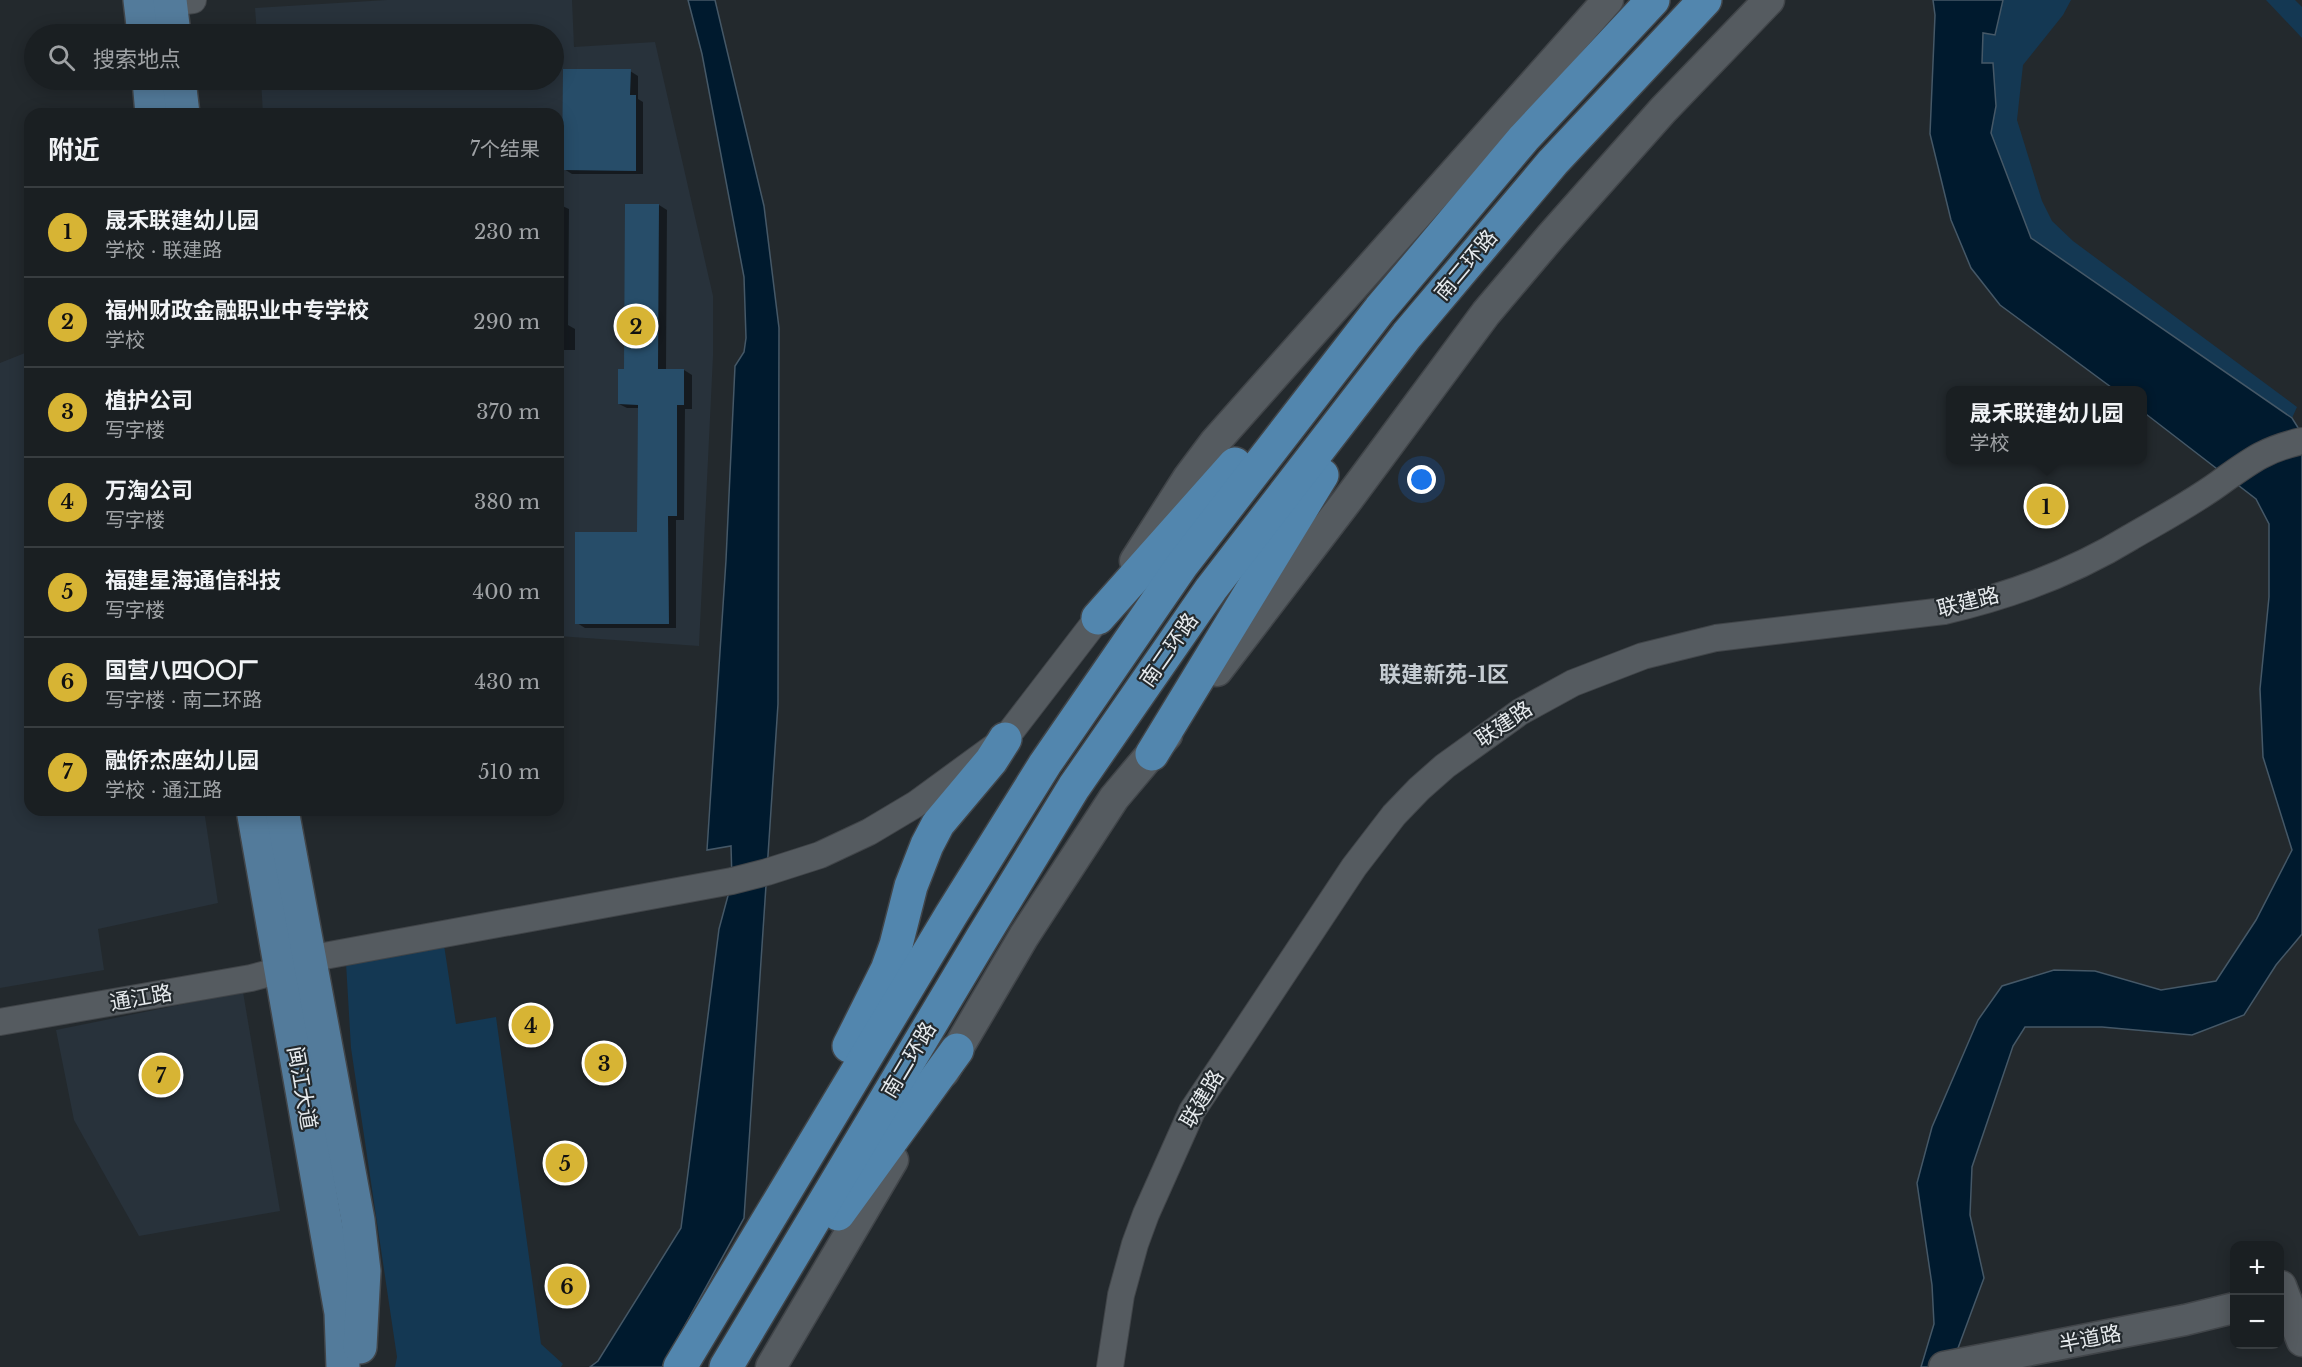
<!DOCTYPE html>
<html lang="zh">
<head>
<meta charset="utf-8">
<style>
  body { margin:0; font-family:"Libre Baskerville","Noto Sans SC",serif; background:#272c2f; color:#f1f3f6 }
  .controls { position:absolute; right:18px; bottom:18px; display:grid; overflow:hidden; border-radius:12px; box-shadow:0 3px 15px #0003 }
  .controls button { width:54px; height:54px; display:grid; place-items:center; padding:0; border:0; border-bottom:2px solid #383d40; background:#1a1f22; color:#f1f3f6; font:30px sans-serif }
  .you { position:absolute; left:1422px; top:480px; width:21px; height:21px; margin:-15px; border:4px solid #fff; border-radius:50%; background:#1a73e8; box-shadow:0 0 0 9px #1a73e833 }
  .badge { display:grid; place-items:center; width:39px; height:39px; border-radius:50%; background:#d7b434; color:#111; font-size:20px; font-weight:700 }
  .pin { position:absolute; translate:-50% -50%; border:3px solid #fff; box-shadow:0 2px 6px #0006 }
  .popup { position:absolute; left:1946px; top:386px; width:201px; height:78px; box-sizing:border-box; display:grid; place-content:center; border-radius:12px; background:#1a1f22; filter:drop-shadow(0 2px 4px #0005); font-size:20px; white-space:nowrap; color:#9fa2a5 }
  .popup b { font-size:22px; color:#f1f3f6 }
  .popup::after { content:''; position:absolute; left:50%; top:100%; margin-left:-12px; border:12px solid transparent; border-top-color:#1a1f22 }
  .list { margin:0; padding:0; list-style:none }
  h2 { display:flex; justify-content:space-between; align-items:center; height:78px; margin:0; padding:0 24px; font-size:26px }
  h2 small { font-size:20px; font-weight:400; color:#9fa2a5 }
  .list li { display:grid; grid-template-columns:39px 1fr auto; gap:18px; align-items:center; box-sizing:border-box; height:90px; padding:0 24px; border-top:2px solid #383d40 }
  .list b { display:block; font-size:22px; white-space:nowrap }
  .list p { margin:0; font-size:20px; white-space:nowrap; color:#9fa2a5 }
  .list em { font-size:20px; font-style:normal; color:#9fa2a5 }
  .icon { flex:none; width:33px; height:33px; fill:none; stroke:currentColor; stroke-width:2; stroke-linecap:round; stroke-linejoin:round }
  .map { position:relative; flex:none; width:2302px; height:1367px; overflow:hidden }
  .search { position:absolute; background:#1a1f22; box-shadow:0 3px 15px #0003; left:24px; top:24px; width:540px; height:66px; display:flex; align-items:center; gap:15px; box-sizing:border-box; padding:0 21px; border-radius:33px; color:#9fa2a5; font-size:22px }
  .panel { position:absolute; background:#1a1f22; box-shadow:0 3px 15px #0003; left:24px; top:108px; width:540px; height:708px; border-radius:18px }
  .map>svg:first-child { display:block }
  .built { fill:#28323b }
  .green { fill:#143853 }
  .water { fill:#001a2e; stroke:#455867; stroke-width:1.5 }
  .shadow { fill:#0007 }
  .building { fill:#274d69 }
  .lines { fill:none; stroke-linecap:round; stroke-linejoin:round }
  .tertiary-casing { stroke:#414549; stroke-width:28 }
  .secondary-casing { stroke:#414549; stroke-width:33 }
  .primary-casing { stroke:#414549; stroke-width:36 }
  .trunk-casing { stroke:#414549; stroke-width:36 }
  .tertiary { stroke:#555b60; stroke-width:26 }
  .secondary { stroke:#555b60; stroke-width:30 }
  .primary { stroke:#537b9b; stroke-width:33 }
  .trunk { stroke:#5286ae; stroke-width:33 }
  .labels { text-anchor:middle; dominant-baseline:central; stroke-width:4.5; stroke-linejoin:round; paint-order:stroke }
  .street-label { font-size:21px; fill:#e6eaed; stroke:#23292d }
  .neighbourhood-label { font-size:22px; font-weight:bold; fill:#c5ccd2; stroke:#23292d }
</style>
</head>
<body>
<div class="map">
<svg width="2302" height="1367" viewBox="0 0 2302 1367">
  <rect width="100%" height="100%" fill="#23292d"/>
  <g class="built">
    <path d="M387 0H572L574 47 655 42 713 296V356L699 646 558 636V114H263L261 80H554V34H257L255 8Z"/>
    <path d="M30 351V810H204L218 903 98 929 104 970 0 988V363Z"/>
    <path d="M243 992 280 1211 139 1236 74 1120 56 1030Z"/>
  </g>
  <g class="green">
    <path d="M2003 0H2071L2063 15 2023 65 2017 120 2042 201 2052 221 2073 241 2297 407 2292 418 2031 238 1991 133 1996 106 1982 63 1983 33 1995 35Z"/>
    <path d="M2266 0H2295L2302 7V38Z"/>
    <path d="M444 945 456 1024 496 1017 541 1344 563 1364 561 1367H395L397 1357 351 1048 346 963Z"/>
  </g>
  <g class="water">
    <path d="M688 0H715L764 206 779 328 778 704 744 1218 662 1367H590L598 1361 681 1228 719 929 732 881 731 846 707 850 726 560 735 366 744 352 746 338 744 277 702 54Z"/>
    <path d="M1933 0H2003L1995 35 1983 33 1982 63H1993L1996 106 1991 133 2031 238 2292 418 2302 434V934L2276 965 2244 1015 2192 1035 2102 1027H2025L2013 1046 1972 1167 1970 1215 1984 1278 1951 1367H1921L1934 1324 1932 1285 1917 1183 1932 1127 1978 1020 2002 986 2054 970 2095 971 2161 990 2216 981 2256 920 2292 850 2263 757 2260 689 2269 597V524L2256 499 2142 411V390H2115L2000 305 1971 268 1951 220 1930 134 1935 15Z"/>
  </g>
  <g class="shadow">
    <path d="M630 71 638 76V99L643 102V174H572L564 169Z"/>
    <path d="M558 204 569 209 568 325 575 329V350H558Z"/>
    <path d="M627 205H659L667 210 666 370H684L692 375V409H685L684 520H676V628H585L577 623 639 533 640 408H627L619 404 626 371Z"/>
  </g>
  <g class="building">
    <path d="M563 69H631L630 95H636V171L562 170Z"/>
    <path d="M625 204H659L658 369H684V405H677V516H668L669 624H575V532H637L638 405 618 404V369H624Z"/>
  </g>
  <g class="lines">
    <defs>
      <g id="tertiary">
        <path d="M170 3 193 0"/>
        <path d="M0 1022 251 978 281 970 308 959 732 881 767 872 820 855 869 832 916 804 1005 739 1098 618"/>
        <path d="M1110 1367 1121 1295 1135 1244 1146 1214 1192 1111 1354 867 1394 815 1419 789 1445 766 1520 712 1573 683 1643 656 1716 638 1944 611C2009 596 2074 572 2131 537 2162 519 2196 501 2225 479 2253 459 2267 449 2302 441"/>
      </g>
      <g id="secondary">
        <path d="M1135 561 1188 478 1215 442 1608 0"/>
        <path d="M1217 671 1346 502 1486 313 1552 235 1663 110 1769 0"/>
        <path d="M944 1072 1024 936 1114 798 1167 735"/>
        <path d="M2281 1286 2302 1341"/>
        <path d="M771 1367 893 1160"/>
        <path d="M1944 1367 2185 1320 2234 1308"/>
      </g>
      <g id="primary">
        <path d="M140 0 144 34"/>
        <path d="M170 0 174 34"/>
        <path d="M149 80 152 114"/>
        <path d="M179 80 183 114"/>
        <path d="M253 810 341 1313 343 1367"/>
        <path d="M282 810 358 1220 364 1271 360 1347"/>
      </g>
      <g id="trunk">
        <path d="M1098 618 1235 464"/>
        <path d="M1152 754 1322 475"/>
        <path d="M849 1046 887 970 896 945 911 886 927 845 938 824 991 761 1005 739"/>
        <path d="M838 1214 957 1050"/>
        <path d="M680 1367 951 915 1045 764 1182 565 1380 309 1524 138 1653 0"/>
        <path d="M726 1367 982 938 1074 787 1211 589 1407 335 1553 162 1705 0"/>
      </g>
    </defs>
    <use href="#tertiary" class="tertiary-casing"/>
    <use href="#secondary" class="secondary-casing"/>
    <use href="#primary" class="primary-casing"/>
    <use href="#trunk" class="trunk-casing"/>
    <use href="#tertiary" class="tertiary"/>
    <use href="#secondary" class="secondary"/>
    <use href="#primary" class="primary"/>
    <use href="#trunk" class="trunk"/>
  </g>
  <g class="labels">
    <g class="street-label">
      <text transform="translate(1466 265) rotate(-50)">南二环路</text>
      <text transform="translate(1968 602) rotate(-14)">联建路</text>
      <text transform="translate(1169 650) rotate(-55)">南二环路</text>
      <text transform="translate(1504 724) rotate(-34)">联建路</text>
      <text transform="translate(141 998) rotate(-10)">通江路</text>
      <text transform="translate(909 1060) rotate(-59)">南二环路</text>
      <text transform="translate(302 1088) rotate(80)">闽江大道</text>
      <text transform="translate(1202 1099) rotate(-59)">联建路</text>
      <text transform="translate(2090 1339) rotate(-11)">半道路</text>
    </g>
    <g class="neighbourhood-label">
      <text x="1444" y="674">联建新苑-1区</text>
    </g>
  </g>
</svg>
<div class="controls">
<button>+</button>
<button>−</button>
</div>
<div class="you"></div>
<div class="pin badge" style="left:2046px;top:506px">1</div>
<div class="popup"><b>晟禾联建幼儿园</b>学校</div>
<div class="pin badge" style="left:636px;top:326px">2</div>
<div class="pin badge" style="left:604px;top:1063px">3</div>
<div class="pin badge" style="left:531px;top:1025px">4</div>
<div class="pin badge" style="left:565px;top:1163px">5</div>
<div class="pin badge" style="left:567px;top:1286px">6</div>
<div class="pin badge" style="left:161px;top:1075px">7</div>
<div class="search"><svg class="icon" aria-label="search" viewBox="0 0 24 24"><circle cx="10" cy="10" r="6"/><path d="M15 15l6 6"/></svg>搜索地点</div>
<section class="panel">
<h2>附近<small>7个结果</small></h2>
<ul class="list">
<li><span class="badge">1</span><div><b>晟禾联建幼儿园</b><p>学校 · 联建路</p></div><em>230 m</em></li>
<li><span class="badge">2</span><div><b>福州财政金融职业中专学校</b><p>学校</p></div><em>290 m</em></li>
<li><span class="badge">3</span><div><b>植护公司</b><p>写字楼</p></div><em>370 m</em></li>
<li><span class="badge">4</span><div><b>万淘公司</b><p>写字楼</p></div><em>380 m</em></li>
<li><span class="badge">5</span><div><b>福建星海通信科技</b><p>写字楼</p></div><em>400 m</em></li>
<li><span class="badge">6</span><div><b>国营八四〇〇厂</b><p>写字楼 · 南二环路</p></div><em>430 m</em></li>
<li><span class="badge">7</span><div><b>融侨杰座幼儿园</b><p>学校 · 通江路</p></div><em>510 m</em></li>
</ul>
</section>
</div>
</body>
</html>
